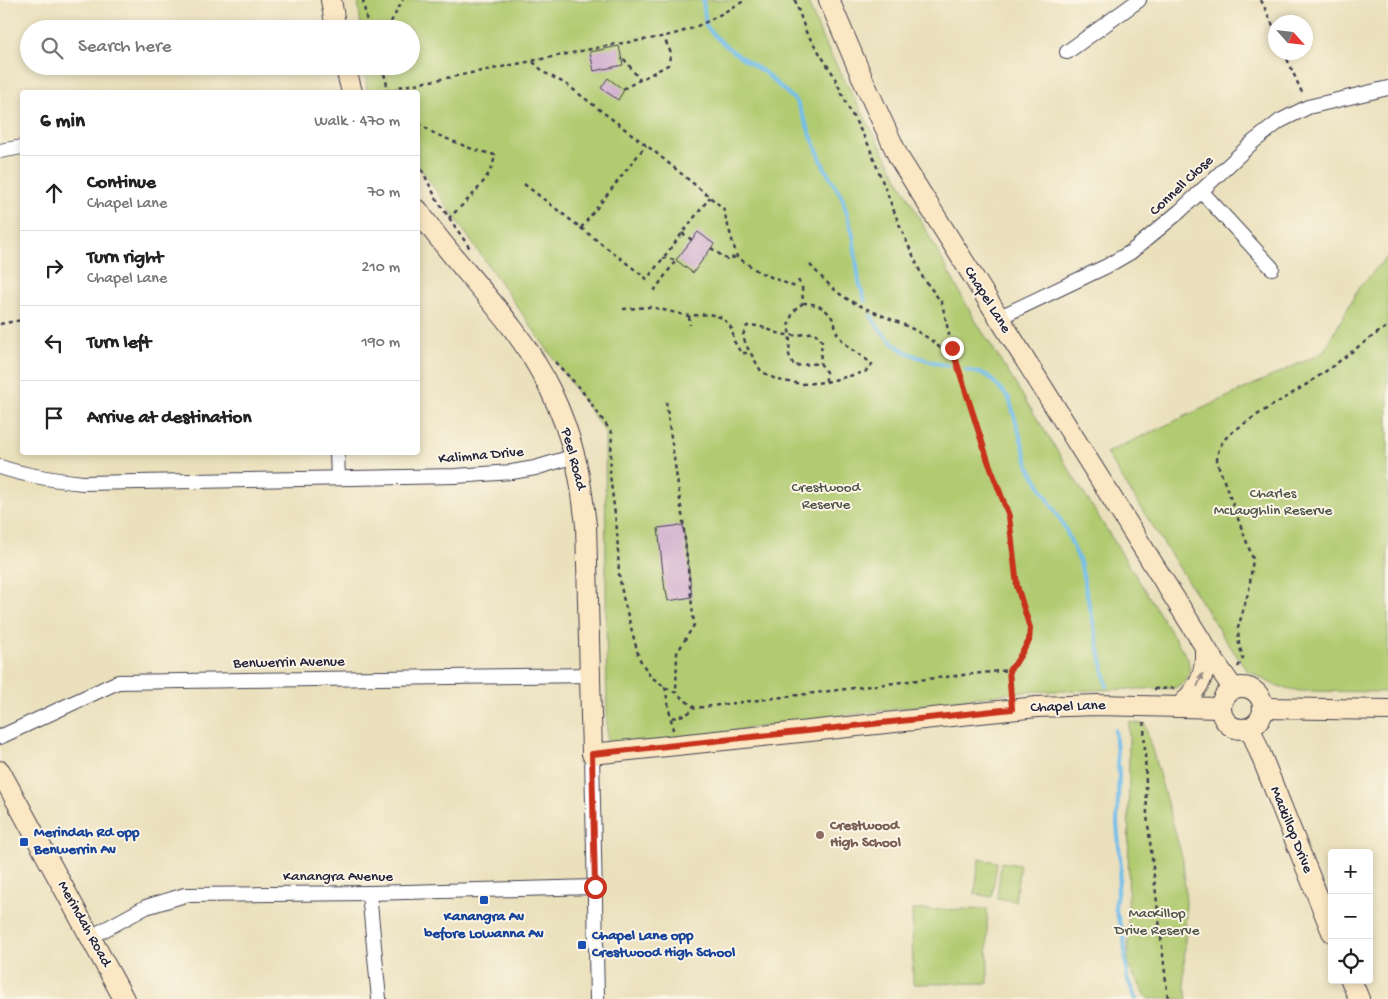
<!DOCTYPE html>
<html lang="en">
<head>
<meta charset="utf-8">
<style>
  body { margin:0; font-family:"Gochi Hand",sans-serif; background:#f2f2f2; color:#222 }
  .controls { position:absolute; right:15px; bottom:15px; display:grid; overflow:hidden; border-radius:5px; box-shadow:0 2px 8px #0003 }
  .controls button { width:45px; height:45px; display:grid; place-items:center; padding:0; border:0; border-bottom:1px solid #e0e0e0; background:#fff; color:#222; font:25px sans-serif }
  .compass { position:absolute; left:1268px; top:15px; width:45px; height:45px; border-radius:50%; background:#fff; box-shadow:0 2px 8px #0003; rotate:117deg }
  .stop { position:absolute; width:15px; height:15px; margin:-11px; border:4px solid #c8321e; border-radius:50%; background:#fff }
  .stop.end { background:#c8321e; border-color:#fff; box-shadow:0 1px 5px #0008 }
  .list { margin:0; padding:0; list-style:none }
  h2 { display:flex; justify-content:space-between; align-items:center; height:65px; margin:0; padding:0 20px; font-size:21px }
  h2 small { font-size:16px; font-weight:400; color:#767676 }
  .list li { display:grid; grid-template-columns:32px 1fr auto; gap:15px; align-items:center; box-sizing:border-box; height:75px; padding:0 20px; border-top:1px solid #e0e0e0 }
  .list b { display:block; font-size:19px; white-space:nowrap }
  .list p { margin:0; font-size:16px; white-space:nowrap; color:#767676 }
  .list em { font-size:16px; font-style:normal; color:#767676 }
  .icon { flex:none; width:28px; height:28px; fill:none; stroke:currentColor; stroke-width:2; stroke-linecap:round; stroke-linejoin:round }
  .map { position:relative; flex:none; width:1388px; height:999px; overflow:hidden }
  .search { position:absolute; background:#fff; box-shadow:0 2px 8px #0003; left:20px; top:20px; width:400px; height:55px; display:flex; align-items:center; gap:12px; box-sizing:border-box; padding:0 18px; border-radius:28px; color:#767676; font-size:19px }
  .panel { position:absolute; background:#fff; box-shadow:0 2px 8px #0003; left:20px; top:90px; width:400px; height:365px; border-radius:5px }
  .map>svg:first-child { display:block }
  .green { fill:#b1cb71; stroke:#6a7656 }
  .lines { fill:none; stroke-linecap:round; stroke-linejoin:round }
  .stream { stroke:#71bdeb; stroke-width:4 }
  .building { fill:#cea9cd }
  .street-casing { stroke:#403e4e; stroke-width:16 }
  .secondary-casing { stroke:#403e4e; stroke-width:22 }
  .path { stroke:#403e4e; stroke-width:2.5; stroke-dasharray:4 4; stroke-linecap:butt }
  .street { stroke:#fff; stroke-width:14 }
  .secondary { stroke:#fbe7c3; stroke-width:20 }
  .oneway { fill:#998e86 }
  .route { stroke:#c8321e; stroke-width:6 }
  .education-dot { fill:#8d6e63; stroke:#fcf5e5; stroke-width:2 }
  .transit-dot { fill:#1a4fb4; stroke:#fcf5e5; stroke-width:2 }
  .labels { text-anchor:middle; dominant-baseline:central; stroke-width:4; stroke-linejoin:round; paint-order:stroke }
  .street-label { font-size:15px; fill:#22223b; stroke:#fcf5e5 }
  .park-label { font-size:15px; fill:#4d554b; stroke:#fcf5e5 }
  .education-label { font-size:15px; font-weight:bold; fill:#785e54; stroke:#fcf5e5; text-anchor:start }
  .transit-label { font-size:15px; font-weight:bold; fill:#164399; stroke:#fcf5e5; text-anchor:start }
</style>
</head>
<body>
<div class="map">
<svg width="1388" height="999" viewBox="0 0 1388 999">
  <rect width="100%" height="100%" fill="#fcf5e5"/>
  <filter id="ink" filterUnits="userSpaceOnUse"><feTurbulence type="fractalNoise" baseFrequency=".02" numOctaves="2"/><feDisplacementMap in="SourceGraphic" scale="10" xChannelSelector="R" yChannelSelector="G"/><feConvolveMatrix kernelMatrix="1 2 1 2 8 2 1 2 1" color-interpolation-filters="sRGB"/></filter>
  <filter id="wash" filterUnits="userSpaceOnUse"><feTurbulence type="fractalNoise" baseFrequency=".0096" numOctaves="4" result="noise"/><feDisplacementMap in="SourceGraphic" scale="20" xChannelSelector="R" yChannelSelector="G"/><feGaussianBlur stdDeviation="1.12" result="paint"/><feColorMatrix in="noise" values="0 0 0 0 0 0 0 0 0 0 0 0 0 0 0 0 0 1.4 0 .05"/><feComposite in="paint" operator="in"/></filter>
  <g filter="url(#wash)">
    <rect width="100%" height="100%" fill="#eae0bc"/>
    <g class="green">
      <path d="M358 0H807L823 40 972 315 1188 659 1190 673 1185 681 1175 688 1019 692 607 748 605 432 418 165V92H367L365 66H411V29H361Z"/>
      <path d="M1388 256V692L1299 691 1274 685 1247 670 1224 638 1106 453 1324 352 1359 287Z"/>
      <path d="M1129 722 1145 724 1183 860 1186 902 1184 978 1187 999H1148L1128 966Z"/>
      <path d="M979 859 997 862 992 897 975 894Z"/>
      <path d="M1001 862 1020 865 1015 901 997 898Z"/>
      <path d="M987 909 988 983 913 984 912 910Z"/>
    </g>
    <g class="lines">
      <g class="stream">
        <path d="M703 0 706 26 716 37 732 51 765 73 797 102 825 169 842 197 853 235 859 282 865 301"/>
        <path d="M871 316C890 349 912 357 948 366"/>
        <path d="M966 370 987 375 1009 398 1029 467 1065 528 1080 562 1107 686"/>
        <path d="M1115 730 1119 775 1117 824 1121 868 1115 907 1124 939 1127 978 1136 999"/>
      </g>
    </g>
    <g id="blocks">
      <g class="building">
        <path d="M619 46 623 65 594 71 590 52Z"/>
        <path d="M608 78 624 90 618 100 601 88Z"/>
        <path d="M698 232 714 244 693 273 676 260Z"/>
        <path d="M683 525 692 597 668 601 666 590H665L658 528Z"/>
      </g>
    </g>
  </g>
  <g filter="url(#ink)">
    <use href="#blocks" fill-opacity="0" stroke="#403e4e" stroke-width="1"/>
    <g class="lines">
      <defs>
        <g id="street">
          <path d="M1067 52 1139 0"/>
          <path d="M0 151 22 147"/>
          <path d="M1201 191 1272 268"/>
          <path d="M998 318 1107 266 1131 252 1180 211 1253 142 1280 121 1308 107 1388 88"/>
          <path d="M337 452 338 478"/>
          <path d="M0 467C27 476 54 480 83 483L456 476 512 472 535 468 575 456"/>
          <path d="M0 737 118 682 591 675"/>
          <path d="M592 754 597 999"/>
          <path d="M369 893 379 999"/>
          <path d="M91 937 146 907 185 895 369 893 595 887"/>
        </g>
        <g id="secondary">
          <path d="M331 0 336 29"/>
          <path d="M829 0 864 82 899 158 1212 658 1233 688"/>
          <path d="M345 66 352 92"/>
          <path d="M418 210C446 252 483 288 513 329 541 366 564 412 575 458 581 480 583 502 586 525L592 754 1037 707 1098 705 1221 708"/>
          <circle cx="1242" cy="708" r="21"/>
          <path d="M1181 706C1200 685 1206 678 1205 648"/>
          <path d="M1264 708 1388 710"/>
          <path d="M1250 728 1332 932"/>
          <path d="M0 771 124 999"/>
          <path d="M1351 980 1359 999"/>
        </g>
      </defs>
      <use href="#street" class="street-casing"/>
      <use href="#secondary" class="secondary-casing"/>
      <g class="path">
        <path d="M363 0 368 29"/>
        <path d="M795 0 806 32 833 74 849 109 868 144 899 224 923 278 942 303 952 348 988 461 1009 516 1017 586 1030 629 1029 641 1015 664 1009 670 1011 694"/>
        <path d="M1261 0 1276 32"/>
        <path d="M387 29 403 0"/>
        <path d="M1284 52 1303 95"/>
        <path d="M624 59 640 80"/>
        <path d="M533 62 545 73 566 84 655 152 723 208 737 257 759 272 795 287"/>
        <path d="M382 66 389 92"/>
        <path d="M623 89 668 65 671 53 664 38"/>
        <path d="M393 92 399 87C468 74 537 60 606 46 636 40 666 39 695 27 712 20 729 9 746 0"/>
        <path d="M418 123 435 134 472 149 495 155C491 181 466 201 449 218"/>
        <path d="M418 162 437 200 471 250"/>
        <path d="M524 184 581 228 646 145"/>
        <path d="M581 228 647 279 710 197"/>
        <path d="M682 233 692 240"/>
        <path d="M711 248 726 259 737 257"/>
        <path d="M810 265C822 277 835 293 851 301 879 317 917 325 940 348H952"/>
        <path d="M798 280 802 287 803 303 793 312 788 326 790 335 789 355 794 366 820 363 826 372V382"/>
        <path d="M654 291 676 260 663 258"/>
        <path d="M803 303C816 303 829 309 834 322 836 325 835 330 837 333 844 346 861 355 872 364L865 372 826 382 802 384 777 380 761 371 746 345 743 335 747 326C763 323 773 335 790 335 798 336 807 333 814 332L822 341 820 363"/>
        <path d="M623 309 651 307 689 316 709 314 723 318 732 329 734 341 741 353H751"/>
        <path d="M689 316 690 325"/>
        <path d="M0 324 22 320"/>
        <path d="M555 362 580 388 612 433 610 475 617 530 619 574 623 597 639 658 650 676 665 687 676 693 695 708 909 681 1009 670"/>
        <path d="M666 402 683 521 694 625 677 653 676 693"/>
        <path d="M1238 667 1243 658 1239 644 1238 628 1249 590 1253 559 1217 462C1217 454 1219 447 1224 440 1229 434 1238 428 1245 423 1267 408 1291 395 1313 380 1339 363 1361 343 1388 326"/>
        <path d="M665 687 673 730"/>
        <path d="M1154 689 1176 688"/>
        <path d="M672 718 687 714 695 708"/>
        <path d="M1144 722 1147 815 1168 999"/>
      </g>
      <use href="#street" class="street"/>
      <use href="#secondary" class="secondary"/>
    </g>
    <defs><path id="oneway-solid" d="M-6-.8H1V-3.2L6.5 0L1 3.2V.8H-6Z" transform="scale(1.25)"/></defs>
    <use class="oneway" href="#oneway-solid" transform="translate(1200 680) rotate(-67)"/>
  </g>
  <g class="lines" filter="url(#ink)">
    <path class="route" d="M595 887 592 754 1012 709 1009 670 1015 664 1029 641 1030 628 1017 586 1009 516 988 461 952 348"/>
  </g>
  <circle class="education-dot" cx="820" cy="835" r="5"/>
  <g class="transit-dot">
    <rect x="19" y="837" width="10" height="10" rx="2.5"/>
    <rect x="479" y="895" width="10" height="10" rx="2.5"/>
    <rect x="577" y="940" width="10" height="10" rx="2.5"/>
  </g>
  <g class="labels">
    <g class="street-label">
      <text transform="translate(1182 186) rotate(-43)">Connell Close</text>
      <text transform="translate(987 300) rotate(58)">Chapel Lane</text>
      <text transform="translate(481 456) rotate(-5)">Kalimna Drive</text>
      <text transform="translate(573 459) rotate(75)">Peel Road</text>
      <text transform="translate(289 663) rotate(-1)">Benwerrin Avenue</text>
      <text transform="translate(1068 707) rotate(-2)">Chapel Lane</text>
      <text transform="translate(1291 830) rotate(68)">Mackillop Drive</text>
      <text x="338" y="877">Kanangra Avenue</text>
      <text transform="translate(84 924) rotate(61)">Merindah Road</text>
    </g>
    <g class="park-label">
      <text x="826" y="488">Crestwood<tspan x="826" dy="17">Reserve</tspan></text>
      <text x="1273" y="494">Charles<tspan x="1273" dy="17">McLaughlin Reserve</tspan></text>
      <text x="1157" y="914">MacKillop<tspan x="1157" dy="17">Drive Reserve</tspan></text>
    </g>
    <g class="education-label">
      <text x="830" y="826">Crestwood<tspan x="830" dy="17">High School</tspan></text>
    </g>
    <g class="transit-label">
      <text x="34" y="833">Merindah Rd opp<tspan x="34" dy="17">Benwerrin Av</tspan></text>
      <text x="484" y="917" text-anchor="middle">Kanangra Av<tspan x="484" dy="17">before Lowanna Av</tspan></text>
      <text x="592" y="936">Chapel Lane opp<tspan x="592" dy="17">Crestwood High School</tspan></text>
    </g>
  </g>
</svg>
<div class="controls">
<button>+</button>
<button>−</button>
<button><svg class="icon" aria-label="locate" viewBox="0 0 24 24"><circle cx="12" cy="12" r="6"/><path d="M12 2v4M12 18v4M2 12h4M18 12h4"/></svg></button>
</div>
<svg class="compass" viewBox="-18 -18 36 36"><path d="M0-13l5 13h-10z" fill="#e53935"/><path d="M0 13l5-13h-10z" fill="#767676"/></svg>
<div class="stop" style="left:595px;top:887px"></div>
<div class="stop end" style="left:952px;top:348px"></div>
<div class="search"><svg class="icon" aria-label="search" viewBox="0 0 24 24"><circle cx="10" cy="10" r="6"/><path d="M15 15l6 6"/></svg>Search here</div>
<section class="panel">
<h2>6 min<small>Walk · 470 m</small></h2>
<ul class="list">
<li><svg class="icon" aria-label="ahead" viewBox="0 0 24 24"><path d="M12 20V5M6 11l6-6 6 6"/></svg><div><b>Continue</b><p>Chapel Lane</p></div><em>70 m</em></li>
<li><svg class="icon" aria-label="right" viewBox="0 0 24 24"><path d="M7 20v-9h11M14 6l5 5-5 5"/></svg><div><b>Turn right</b><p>Chapel Lane</p></div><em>210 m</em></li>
<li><svg class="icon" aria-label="left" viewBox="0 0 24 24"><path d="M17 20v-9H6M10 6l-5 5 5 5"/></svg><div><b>Turn left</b></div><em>190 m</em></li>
<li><svg class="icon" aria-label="arrive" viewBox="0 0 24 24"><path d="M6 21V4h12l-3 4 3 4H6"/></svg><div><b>Arrive at destination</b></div></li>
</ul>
</section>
</div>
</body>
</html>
